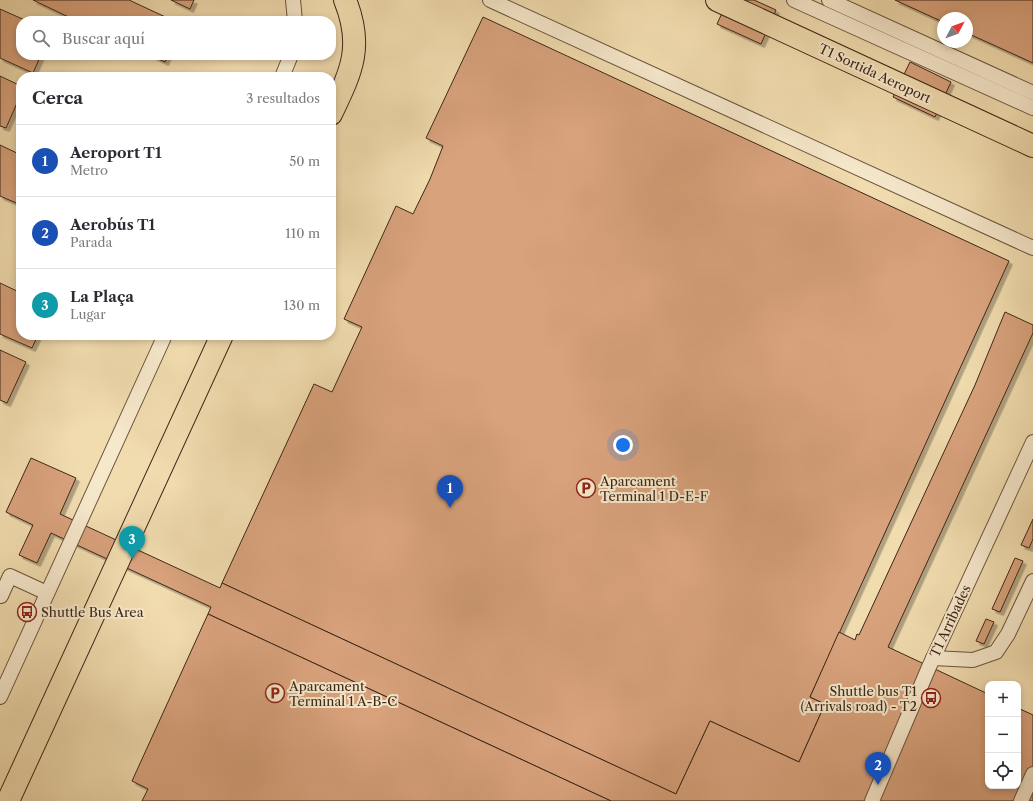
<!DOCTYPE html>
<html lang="es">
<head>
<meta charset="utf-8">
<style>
  body { margin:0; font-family:"Libre Caslon Text",serif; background:#f2f2f3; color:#2b2b33 }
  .controls { position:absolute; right:12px; bottom:12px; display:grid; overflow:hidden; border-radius:8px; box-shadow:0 2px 6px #0003 }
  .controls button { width:36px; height:36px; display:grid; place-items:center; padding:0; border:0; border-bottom:1px solid #e1e1e2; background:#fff; color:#2b2b33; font:20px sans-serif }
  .compass { position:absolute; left:937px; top:12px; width:36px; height:36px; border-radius:50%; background:#fff; box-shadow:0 2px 6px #0003; rotate:49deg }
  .you { position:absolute; left:623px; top:445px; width:14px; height:14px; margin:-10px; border:3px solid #fff; border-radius:50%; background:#1a73e8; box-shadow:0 0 0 6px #1a73e833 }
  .badge { display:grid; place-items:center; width:26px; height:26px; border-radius:50%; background:#8f2418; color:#fff; font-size:13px; font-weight:700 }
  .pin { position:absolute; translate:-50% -33px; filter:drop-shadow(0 1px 2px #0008) }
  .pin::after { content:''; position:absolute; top:21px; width:14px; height:12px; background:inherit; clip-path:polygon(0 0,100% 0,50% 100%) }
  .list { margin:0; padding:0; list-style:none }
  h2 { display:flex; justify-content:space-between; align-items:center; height:52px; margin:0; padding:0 16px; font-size:17px }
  h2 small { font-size:13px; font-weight:400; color:#7c7c81 }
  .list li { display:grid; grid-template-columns:26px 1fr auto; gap:12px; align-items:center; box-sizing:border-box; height:72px; padding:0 16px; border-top:1px solid #e1e1e2 }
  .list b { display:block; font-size:15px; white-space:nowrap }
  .list p { margin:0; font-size:13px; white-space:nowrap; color:#7c7c81 }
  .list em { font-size:13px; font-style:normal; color:#7c7c81 }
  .icon { flex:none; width:22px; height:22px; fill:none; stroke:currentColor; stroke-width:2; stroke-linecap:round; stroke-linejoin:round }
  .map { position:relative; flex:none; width:1033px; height:801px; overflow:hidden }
  .search { position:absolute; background:#fff; box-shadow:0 2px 6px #0003; left:16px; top:16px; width:320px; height:44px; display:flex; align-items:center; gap:10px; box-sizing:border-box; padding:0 14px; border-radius:16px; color:#7c7c81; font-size:15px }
  .panel { position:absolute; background:#fff; box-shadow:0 2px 6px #0003; left:16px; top:72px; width:320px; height:268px; border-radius:16px }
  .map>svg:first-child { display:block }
  .building { fill:#d8a27b; stroke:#3d2719; filter:url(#shadow) }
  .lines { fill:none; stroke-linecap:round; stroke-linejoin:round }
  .service-casing { stroke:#6a543e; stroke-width:16 }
  .primary-casing { stroke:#3d2719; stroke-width:24 }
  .service { stroke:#f6e8cb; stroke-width:14 }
  .primary { stroke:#f1dcaf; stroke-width:22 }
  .labels { text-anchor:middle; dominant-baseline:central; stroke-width:4; stroke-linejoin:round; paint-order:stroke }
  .street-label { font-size:13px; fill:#3d2719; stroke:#f6e8cb }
  .poi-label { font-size:13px; fill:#3d2719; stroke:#f6e8cb; text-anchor:start }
</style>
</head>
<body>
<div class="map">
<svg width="1033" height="801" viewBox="0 0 1033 801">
  <defs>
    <filter id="shadow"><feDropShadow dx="3.5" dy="3.5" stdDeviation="0" flood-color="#0004"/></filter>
  </defs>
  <rect width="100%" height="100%" fill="#f1dcaf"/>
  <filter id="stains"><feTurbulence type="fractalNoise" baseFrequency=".005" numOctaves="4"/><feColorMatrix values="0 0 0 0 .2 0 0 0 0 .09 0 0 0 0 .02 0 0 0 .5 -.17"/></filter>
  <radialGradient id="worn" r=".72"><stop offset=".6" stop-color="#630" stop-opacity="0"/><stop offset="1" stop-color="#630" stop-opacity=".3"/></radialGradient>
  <g class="building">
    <path d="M33 0H129L174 21H77Z"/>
    <path d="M171 0H194L190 9Z"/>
    <path d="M728 0H754L776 10 761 44 717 24Z"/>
    <path d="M895 0H1033V63L967 33V18H943V22Z"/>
    <path d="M0 9 27 21H21V55H41L33 73 0 58Z"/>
    <path d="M483 17 1009 261 810 697 825 704 799 762 710 721 676 794 222 583 314 384 332 392 362 327 344 319 396 206 413 214 430 179 443 146 426 138Z"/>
    <path d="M150 55H168L165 62Z"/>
    <path d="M910 62 951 82 935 117 893 97Z"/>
    <path d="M0 76 21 86V94L6 128 0 126Z"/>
    <path d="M0 145 21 155V205L0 196Z"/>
    <path d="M0 283 21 293V335H38L32 348 0 334Z"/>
    <path d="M1005 312 1033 325V333L888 647 988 694V786H1018V708L1033 715V801H611L208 614 211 607 51 533 37 563 19 555 33 525 6 512 31 458 76 478 60 514 220 588 222 583 676 794 710 721 799 762 825 704 810 697 839 632 855 640 857 634 859 635 975 385Z"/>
    <path d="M0 350 26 362 7 403 0 400Z"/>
    <path d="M1033 519V539L1029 548 1021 545Z"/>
    <path d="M1015 558 1023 561 1000 612 992 609Z"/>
    <path d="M208 614 611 801H142L148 789 132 781Z"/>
    <path d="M986 619 994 622 984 644 976 641Z"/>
  </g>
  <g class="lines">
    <defs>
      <g id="service">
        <path d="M293 0 295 21"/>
        <path d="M490 0 1033 248"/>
        <path d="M794 0 1033 108"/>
        <path d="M829 0 1033 93"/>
        <path d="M282 77 291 55"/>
        <path d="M1 596 10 576 47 593"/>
        <path d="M933 658 973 660 996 652 1008 634 1033 581"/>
        <path d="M0 697 165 335"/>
        <path d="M872 801 929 667 1033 442"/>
        <path d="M1021 801 1033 774"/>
      </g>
      <g id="primary">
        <path d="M717 0 1033 146"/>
        <path d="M331 114C351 72 364 47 345 0"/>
        <path d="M8 801 222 335"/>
      </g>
    </defs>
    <use href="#service" class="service-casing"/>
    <use href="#primary" class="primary-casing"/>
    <use href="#service" class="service"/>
    <use href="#primary" class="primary"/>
  </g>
  <defs>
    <symbol id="parking-ring" viewBox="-11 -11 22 22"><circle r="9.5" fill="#f6e8cb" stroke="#8f2418" stroke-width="1.5"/><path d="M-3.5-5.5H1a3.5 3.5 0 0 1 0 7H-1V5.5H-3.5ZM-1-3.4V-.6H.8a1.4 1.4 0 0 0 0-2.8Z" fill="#8f2418"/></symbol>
    <symbol id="bus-ring" viewBox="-11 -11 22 22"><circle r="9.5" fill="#f6e8cb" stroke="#8f2418" stroke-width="1.5"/><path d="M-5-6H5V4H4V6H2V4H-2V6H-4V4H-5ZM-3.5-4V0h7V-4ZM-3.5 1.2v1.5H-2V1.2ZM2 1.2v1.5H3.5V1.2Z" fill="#8f2418"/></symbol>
  </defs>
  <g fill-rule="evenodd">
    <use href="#parking-ring" x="575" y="477" width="22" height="22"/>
    <use href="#bus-ring" x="16" y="601" width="22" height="22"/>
    <use href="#parking-ring" x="264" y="682" width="22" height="22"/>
    <use href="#bus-ring" x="920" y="687" width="22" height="22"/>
  </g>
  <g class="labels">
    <g class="street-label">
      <text transform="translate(875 73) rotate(25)">T1 Sortida Aeroport</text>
      <text transform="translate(950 621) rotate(-65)">T1 Arribades</text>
    </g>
    <g class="poi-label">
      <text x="600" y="481">Aparcament<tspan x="600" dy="15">Terminal 1 D-E-F</tspan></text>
      <text x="41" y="612">Shuttle Bus Area</text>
      <text x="289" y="686">Aparcament<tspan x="289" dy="15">Terminal 1 A-B-C</tspan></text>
      <text x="917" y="691" text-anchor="end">Shuttle bus T1<tspan x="917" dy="15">(Arrivals road) - T2</tspan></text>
    </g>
  </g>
  <rect width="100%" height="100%" filter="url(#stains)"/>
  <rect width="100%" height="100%" fill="url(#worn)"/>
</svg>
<div class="controls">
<button>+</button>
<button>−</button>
<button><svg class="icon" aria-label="locate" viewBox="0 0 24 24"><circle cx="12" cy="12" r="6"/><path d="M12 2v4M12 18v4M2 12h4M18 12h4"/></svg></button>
</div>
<svg class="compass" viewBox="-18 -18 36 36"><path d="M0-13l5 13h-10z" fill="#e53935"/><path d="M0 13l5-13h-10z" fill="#7c7c81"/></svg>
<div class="you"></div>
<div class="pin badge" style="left:450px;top:508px;background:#1a4fb4">1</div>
<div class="pin badge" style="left:878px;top:785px;background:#1a4fb4">2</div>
<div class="pin badge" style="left:132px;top:559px;background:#0f9aa8">3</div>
<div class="search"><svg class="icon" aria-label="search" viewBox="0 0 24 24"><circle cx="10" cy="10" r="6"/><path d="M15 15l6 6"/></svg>Buscar aquí</div>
<section class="panel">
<h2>Cerca<small>3 resultados</small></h2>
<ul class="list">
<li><span class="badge" style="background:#1a4fb4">1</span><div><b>Aeroport T1</b><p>Metro</p></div><em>50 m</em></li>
<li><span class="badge" style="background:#1a4fb4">2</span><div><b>Aerobús T1</b><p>Parada</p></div><em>110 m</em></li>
<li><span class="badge" style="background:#0f9aa8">3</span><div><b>La Plaça</b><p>Lugar</p></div><em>130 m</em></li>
</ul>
</section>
</div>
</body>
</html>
